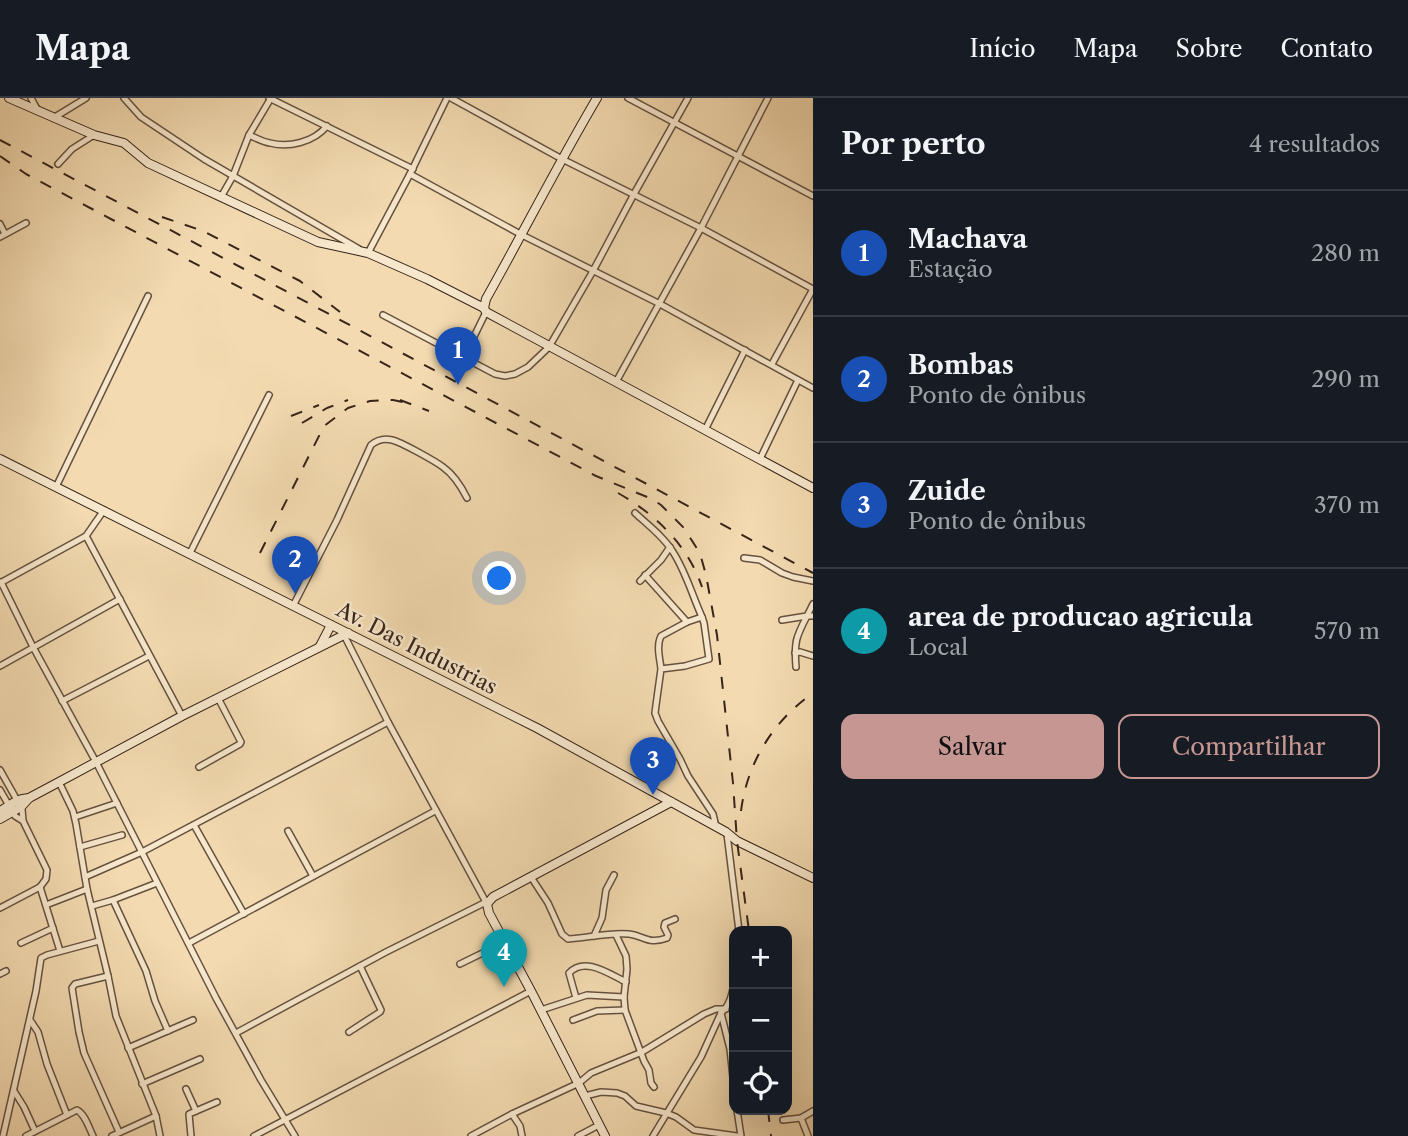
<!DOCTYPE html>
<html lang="pt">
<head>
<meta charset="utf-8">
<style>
  body { margin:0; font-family:"Libre Caslon Text",serif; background:#242831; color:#f1f3f6 }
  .controls { position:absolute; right:21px; bottom:21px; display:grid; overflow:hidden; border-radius:14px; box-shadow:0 7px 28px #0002 }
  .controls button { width:63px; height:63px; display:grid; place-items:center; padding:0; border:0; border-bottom:2px solid #363941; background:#171b24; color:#f1f3f6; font:35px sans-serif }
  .you { position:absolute; left:500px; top:481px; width:24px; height:24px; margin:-18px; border:5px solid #fff; border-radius:50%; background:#1a73e8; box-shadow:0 0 0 10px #1a73e833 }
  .badge { display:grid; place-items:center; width:46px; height:46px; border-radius:50%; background:#c59692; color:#fff; font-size:23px; font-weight:700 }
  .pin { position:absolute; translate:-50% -58px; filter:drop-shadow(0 2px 4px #0008) }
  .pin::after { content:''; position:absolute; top:37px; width:24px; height:21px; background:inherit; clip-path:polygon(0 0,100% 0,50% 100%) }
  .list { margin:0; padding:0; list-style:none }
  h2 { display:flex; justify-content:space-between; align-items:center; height:91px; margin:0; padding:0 28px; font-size:30px }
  h2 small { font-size:23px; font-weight:400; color:#9ea1a6 }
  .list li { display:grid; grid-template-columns:46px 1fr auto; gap:21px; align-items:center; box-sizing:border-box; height:126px; padding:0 28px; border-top:2px solid #363941 }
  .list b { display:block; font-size:26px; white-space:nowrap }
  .list p { margin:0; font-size:23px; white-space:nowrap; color:#9ea1a6 }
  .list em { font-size:23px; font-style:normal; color:#9ea1a6 }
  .actions { display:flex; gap:14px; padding:21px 28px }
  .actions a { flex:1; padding:16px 0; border:2px solid #c59692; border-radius:14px; text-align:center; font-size:24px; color:#c59692 }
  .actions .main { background:#c59692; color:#111 }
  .icon { flex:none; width:38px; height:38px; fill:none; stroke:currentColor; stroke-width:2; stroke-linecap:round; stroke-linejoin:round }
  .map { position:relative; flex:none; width:813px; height:1038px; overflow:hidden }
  header { display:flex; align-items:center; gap:42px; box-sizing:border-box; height:98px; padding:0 35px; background:#171b24; border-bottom:2px solid #363941 }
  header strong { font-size:33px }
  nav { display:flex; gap:38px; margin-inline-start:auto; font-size:24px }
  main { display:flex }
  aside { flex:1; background:#171b24 }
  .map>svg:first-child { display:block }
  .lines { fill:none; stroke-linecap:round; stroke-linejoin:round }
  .street-casing { stroke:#665240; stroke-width:8 }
  .secondary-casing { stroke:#37241a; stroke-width:10 }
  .street { stroke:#f7e7cc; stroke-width:5 }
  .secondary { stroke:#f7e7cc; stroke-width:8 }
  .rail { stroke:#37241a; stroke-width:2; stroke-dasharray:12 12; stroke-linecap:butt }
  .labels { text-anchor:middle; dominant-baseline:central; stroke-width:5; stroke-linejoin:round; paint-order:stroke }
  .street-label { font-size:21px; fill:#37241a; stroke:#f7e7cc }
</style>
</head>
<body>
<header>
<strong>Mapa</strong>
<nav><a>Início</a><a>Mapa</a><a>Sobre</a><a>Contato</a></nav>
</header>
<main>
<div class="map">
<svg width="813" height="1038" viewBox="0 0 813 1038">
  <rect width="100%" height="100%" fill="#f3dab0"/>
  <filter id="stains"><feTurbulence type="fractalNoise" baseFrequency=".00286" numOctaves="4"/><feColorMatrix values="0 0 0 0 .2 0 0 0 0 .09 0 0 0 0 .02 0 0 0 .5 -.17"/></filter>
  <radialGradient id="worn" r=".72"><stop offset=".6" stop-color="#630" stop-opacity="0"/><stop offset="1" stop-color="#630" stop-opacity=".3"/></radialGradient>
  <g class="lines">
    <defs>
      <g id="street">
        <path d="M31 0 37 11"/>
        <path d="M124 0 141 19 204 61 359 151"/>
        <path d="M269 0 413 71"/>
        <path d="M451 0 562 61 701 130 813 191 772 266"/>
        <path d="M628 0 813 98"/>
        <path d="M55 19 86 0"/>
        <path d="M249 37C256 40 263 44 270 45 289 50 314 44 327 28"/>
        <path d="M58 66 72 51 94 37"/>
        <path d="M410 76 522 137 660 206 813 290"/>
        <path d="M221 99 233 78 249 37 271 0"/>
        <path d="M0 126 5 136"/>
        <path d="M0 139 26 125"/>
        <path d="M368 155 410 76 447 0"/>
        <path d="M383 217 495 276 505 278 515 276 528 269 549 249 593 173 634 96 688 0"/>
        <path d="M464 259 486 214"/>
        <path d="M616 284 701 130 768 0"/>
        <path d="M705 332 745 252"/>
        <path d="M760 361 798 282"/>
        <path d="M56 389 148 198"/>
        <path d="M635 415C648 427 664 439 673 454 686 474 692 497 702 519"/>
        <path d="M86 438 182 618"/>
        <path d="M190 455 269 297"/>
        <path d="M744 460 760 462 782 475 793 479 813 483"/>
        <path d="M645 477 687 524"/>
        <path d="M640 483 661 462 670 449"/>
        <path d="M1 484 33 549 96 664 216 900 261 982 295 1038"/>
        <path d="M0 485 86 438 104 412"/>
        <path d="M293 508 337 422 371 347C377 342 384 340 392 342 401 344 435 363 443 369 454 377 461 388 467 400"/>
        <path d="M782 522 807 518 813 506"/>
        <path d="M344 537 388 624 487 806"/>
        <path d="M795 555 800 554 813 558"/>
        <path d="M0 568 120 501"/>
        <path d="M796 569C794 544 796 539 807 518H813"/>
        <path d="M661 571C660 561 656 548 661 538L687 524 702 519 704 525 709 561 685 568 661 571 656 607 655 615 658 623 680 661 688 678 713 716 716 729"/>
        <path d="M62 603 149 558"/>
        <path d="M199 669 240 646 241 644 218 600"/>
        <path d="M0 672 22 711 23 723 47 772 46 781 40 789 0 810"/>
        <path d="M59 684 73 713 76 726 87 791 108 878 116 918 156 1018 160 1038"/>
        <path d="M0 692 15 718 23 723"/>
        <path d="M75 719 117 705"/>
        <path d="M194 727 244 816"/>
        <path d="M288 733 313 778"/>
        <path d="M727 736 739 833"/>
        <path d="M80 749 122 737"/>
        <path d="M85 779 142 754 388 624"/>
        <path d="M531 779 548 805 562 836 568 841C588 840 609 834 629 836 645 838 648 847 667 840L668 837 664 829 665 825 675 821"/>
        <path d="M40 789 60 853"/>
        <path d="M113 802 146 873 155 903 168 933"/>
        <path d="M46 807 87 791"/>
        <path d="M92 808 113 802 157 785"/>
        <path d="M616 837 626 858 627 871 624 899 625 912 644 963 649 972 651 985 654 989"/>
        <path d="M594 838 602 820 606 792 614 777"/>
        <path d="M21 845 53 830"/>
        <path d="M189 845 435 713"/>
        <path d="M460 866 505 844"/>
        <path d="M0 876 6 873"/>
        <path d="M108 878 75 886 72 890 79 934 84 955 119 1034"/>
        <path d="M576 900 569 875C585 858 609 876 626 884"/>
        <path d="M541 912 587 897 624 899"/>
        <path d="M721 915 730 951 734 989"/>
        <path d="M30 922 38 934 47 966 67 1017"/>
        <path d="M573 922 597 913 625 912"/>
        <path d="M349 934 380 914 381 912 360 868"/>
        <path d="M236 935 386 854 486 804"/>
        <path d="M128 950 193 922"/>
        <path d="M142 986 200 961"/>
        <path d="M186 991 196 1013"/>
        <path d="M14 993 24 1009 35 1033"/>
        <path d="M585 998 601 994 617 995 625 998 636 1008 666 1015 676 1019 694 1032 737 1038"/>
        <path d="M737 1012 741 1038"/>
        <path d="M512 1016 520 1028 522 1038"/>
        <path d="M801 1020 808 1038"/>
        <path d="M783 1022 801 1020 813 1013"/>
        <path d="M3 1038 36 893 41 860 47 857 99 843"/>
        <path d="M26 1038 77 1012C85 1016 89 1030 93 1038"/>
        <path d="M112 1038 156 1018"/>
        <path d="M191 1038 189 1016 217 1004"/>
        <path d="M254 1038 531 893"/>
        <path d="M471 1038 512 1016 579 985 591 975 642 954 704 916 716 911H726"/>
        <path d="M578 1038 599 1027"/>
        <path d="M653 1038 701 959 721 915C730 907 732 896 734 886"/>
      </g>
      <g id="secondary">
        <path d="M9 0 94 37 124 45 148 65 318 144 368 155 427 181 484 210 486 214C595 272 704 331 813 390"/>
        <path d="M484 210 486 201C523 135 558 66 597 0"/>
        <path d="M0 361 537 630 726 734 737 743 813 780"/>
        <path d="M320 548 331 527"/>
        <path d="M0 713C13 706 14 701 29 700"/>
        <path d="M0 721 21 709 29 700 59 684 182 618 348 535"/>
        <path d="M605 1038 531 893 489 815 487 806 493 799 671 704"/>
      </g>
    </defs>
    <use href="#street" class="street-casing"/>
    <use href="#secondary" class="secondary-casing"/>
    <use href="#street" class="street"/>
    <use href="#secondary" class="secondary"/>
    <g class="rail">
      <path d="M0 42 331 217 813 475"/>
      <path d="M0 58 26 76 596 378 652 401 661 407 684 430 696 449 701 459 706 477 717 537 733 685 737 743 749 833"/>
      <path d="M162 119 203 133 300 183 340 214"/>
      <path d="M400 302 429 313"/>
      <path d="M291 318 319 307"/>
      <path d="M302 325 327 310 348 302"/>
      <path d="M618 395C655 416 688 447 702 489"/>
      <path d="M260 455 324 328 348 310 370 303 393 302 408 305"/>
      <path d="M741 713C747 665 773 623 813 595"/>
      <path d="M768 1012 771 1038"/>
    </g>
  </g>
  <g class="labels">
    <g class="street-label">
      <text transform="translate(417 550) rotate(27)">Av. Das Industrias</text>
    </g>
  </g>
  <rect width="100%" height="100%" filter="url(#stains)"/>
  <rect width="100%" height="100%" fill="url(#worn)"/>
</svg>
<div class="controls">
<button>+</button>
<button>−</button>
<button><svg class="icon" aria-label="locate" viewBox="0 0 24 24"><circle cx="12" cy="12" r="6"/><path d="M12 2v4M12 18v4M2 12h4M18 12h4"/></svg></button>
</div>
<div class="you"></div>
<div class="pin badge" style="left:458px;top:287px;background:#1a4fb4">1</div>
<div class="pin badge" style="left:295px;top:496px;background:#1a4fb4">2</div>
<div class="pin badge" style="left:653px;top:697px;background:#1a4fb4">3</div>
<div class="pin badge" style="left:504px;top:889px;background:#0f9aa8">4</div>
</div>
<aside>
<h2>Por perto<small>4 resultados</small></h2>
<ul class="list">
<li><span class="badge" style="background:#1a4fb4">1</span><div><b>Machava</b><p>Estação</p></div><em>280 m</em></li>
<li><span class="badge" style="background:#1a4fb4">2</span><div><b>Bombas</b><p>Ponto de ônibus</p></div><em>290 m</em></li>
<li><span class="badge" style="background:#1a4fb4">3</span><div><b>Zuide</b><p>Ponto de ônibus</p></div><em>370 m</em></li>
<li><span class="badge" style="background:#0f9aa8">4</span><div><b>area de producao agricula</b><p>Local</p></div><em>570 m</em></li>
</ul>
<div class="actions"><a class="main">Salvar</a><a>Compartilhar</a></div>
</aside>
</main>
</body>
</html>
